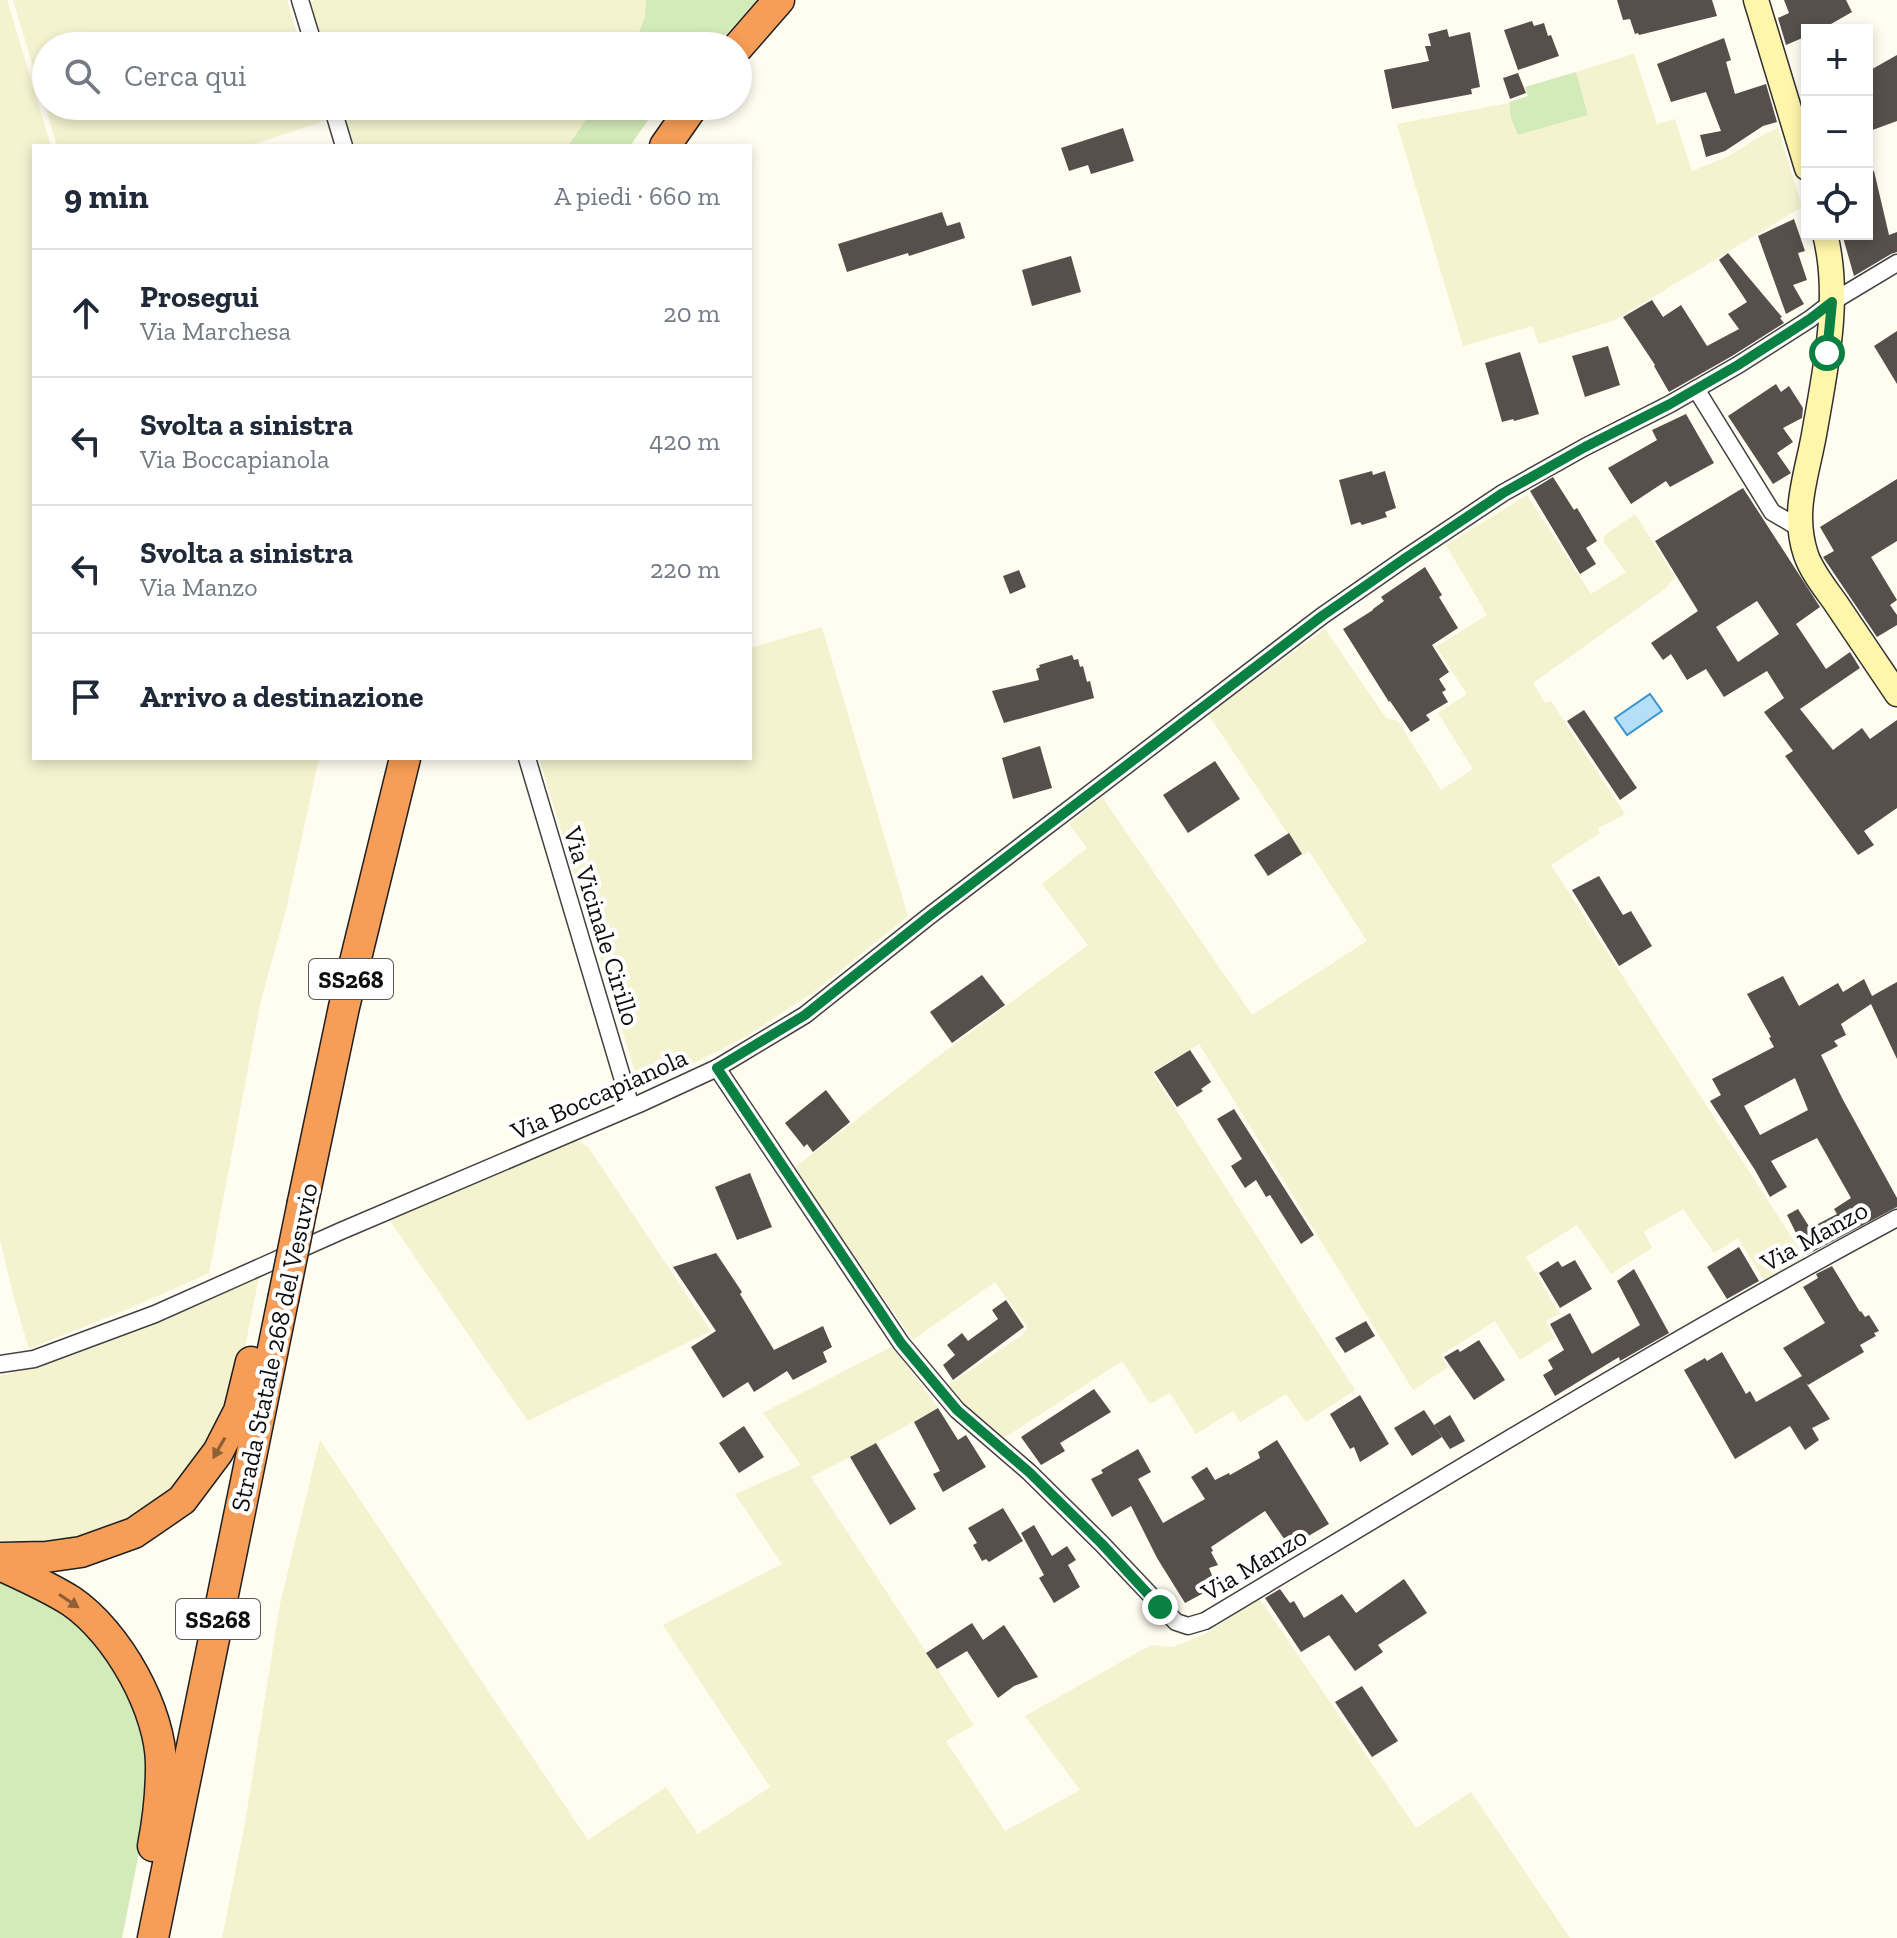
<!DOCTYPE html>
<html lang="it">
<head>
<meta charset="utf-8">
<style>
  body { margin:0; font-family:"Zilla Slab",serif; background:#f6f6f7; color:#1f2937 }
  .controls { position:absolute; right:24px; top:24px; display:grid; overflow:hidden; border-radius:0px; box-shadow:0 4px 12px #0003 }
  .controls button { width:72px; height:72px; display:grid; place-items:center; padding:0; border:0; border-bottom:2px solid #e0e1e3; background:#fff; color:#1f2937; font:40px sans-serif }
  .stop { position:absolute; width:24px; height:24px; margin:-18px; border:6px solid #0b8043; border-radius:50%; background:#fff }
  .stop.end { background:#0b8043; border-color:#fff; box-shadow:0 2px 8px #0008 }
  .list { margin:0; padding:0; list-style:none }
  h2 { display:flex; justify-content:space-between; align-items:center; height:104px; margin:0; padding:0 32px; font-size:34px }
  h2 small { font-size:26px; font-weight:400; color:#747a83 }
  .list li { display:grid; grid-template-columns:52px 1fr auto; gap:24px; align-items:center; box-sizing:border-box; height:128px; padding:0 32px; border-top:2px solid #e0e1e3 }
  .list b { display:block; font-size:30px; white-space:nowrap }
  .list p { margin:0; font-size:26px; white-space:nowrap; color:#747a83 }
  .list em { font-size:26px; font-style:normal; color:#747a83 }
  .icon { flex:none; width:44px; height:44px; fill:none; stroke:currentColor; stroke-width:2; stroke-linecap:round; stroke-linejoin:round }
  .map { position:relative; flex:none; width:1897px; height:1938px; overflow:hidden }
  .search { position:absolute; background:#fff; box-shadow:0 4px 12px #0003; left:32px; top:32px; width:720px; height:88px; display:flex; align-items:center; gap:20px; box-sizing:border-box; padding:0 28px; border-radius:44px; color:#747a83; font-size:30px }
  .panel { position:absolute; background:#fff; box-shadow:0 4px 12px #0003; left:32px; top:144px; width:720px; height:616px; border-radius:0px }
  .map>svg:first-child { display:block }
  .farmland { fill:#f5f2d0 }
  .green { fill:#d3eab9 }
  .water { fill:#b4dff7; stroke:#3a95cf; stroke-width:2 }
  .building { fill:#574f4b; fill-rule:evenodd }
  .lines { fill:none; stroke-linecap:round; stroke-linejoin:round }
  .street-casing { stroke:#424242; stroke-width:19 }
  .secondary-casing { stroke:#313131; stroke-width:27 }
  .highway-casing { stroke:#202020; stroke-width:33 }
  .street { stroke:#fff; stroke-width:16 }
  .secondary { stroke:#fff5ab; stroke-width:24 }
  .highway { stroke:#f69e58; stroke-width:30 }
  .highway-bridge-casing { stroke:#202020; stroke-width:33; stroke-linecap:butt }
  .highway-bridge { stroke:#f69e58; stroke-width:30 }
  .oneway { fill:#8e5e37 }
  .route { stroke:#0b8043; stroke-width:10 }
  .labels { text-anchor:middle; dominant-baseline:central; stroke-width:8; stroke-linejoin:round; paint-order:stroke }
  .shield { fill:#fff; stroke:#575757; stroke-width:2 }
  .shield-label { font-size:24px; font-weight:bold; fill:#0f0f0f }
  .street-label { font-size:26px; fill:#0f0f0f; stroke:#fff }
</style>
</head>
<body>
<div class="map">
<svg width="1897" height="1938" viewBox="0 0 1897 1938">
  <rect width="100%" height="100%" fill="#fffcf0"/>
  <g class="farmland">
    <path d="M0 0H7L51 146H34V758H319L286 910 261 1000 209 1273 140 1304 29 1349 14 1298 0 1240Z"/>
    <path d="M13 0H287L301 46H46V106H319L324 121 249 146H57Z"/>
    <path d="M314 0H646L645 16 634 46H321L308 4Z"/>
    <path d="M1634 54 1657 124 1675 119 1692 171 1727 157 1766 133 1778 128 1802 207 1615 320 1539 344 1532 326 1463 346 1397 124 1509 103 1511 118 1518 135 1588 115 1576 72Z"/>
    <path d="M339 106H595L568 146H351Z"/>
    <path d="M1527 495 1591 594 1626 572 1604 542V536L1635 514 1675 577 1666 588 1533 683 1545 703 1551 701 1625 814 1598 828 1600 833 1551 865 1805 1258 1764 1280 1738 1238 1714 1253 1683 1209 1644 1232 1652 1248 1611 1274 1577 1225 1526 1257 1560 1314 1546 1321 1555 1338 1520 1360 1495 1321 1441 1355 1448 1367 1413 1390 1199 1044 1152 1072 1355 1390 1306 1422 1286 1394 1240 1422 1233 1411 1196 1434 1170 1393 1150 1404 1122 1361 1001 1440 958 1402 947 1386 1022 1335 1028 1328 995 1282 913 1340 793 1169 932 1061 1088 945 1042 884 1087 848 1069 824 1102 797 1252 1015 1367 941 1309 851 1302 855 1208 714 1325 629 1386 718 1398 721 1441 790 1473 769 1438 713 1467 694 1436 647 1487 615 1446 545Z"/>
    <path d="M822 627 908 916 814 992 742 1039 650 1085 634 1069 539 758H750V648Z"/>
    <path d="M576 1140 588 1147 711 1331 528 1421 390 1221 391 1218Z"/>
    <path d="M259 1277 244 1352 221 1420 207 1449 177 1486 128 1520 108 1529 66 1540 23 1542 0 1540V1376L29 1369 79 1353Z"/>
    <path d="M891 1347 898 1353 938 1408 850 1457 811 1477 974 1725 946 1741 1005 1831 1080 1790 1025 1716 1151 1645 1173 1647 1205 1634 1259 1598 1416 1828 1471 1792 1570 1938H222L245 1823 280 1604 320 1440 588 1840 666 1787 698 1834 770 1787 663 1625 782 1564 735 1494 801 1465 763 1413Z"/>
  </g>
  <g class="green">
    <path d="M646 0H757L716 46H634L645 16Z"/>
    <path d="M1576 72 1588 115 1518 135 1511 118 1509 102 1528 96 1525 87Z"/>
    <path d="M595 106H658L630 146H568Z"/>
    <path d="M0 1577 35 1590 96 1636 144 1725 149 1802 122 1938H0Z"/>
  </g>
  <path class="water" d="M1650 694 1662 711 1627 735 1615 718Z"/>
  <g class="building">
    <path d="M1617 0H1712L1717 16 1639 35 1638 33 1635 34 1630 19 1623 20Z"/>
    <path d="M1784 0H1846L1852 12 1831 24 1833 30H1807V36L1786 45 1778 18 1789 13Z"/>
    <path d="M1532 21 1534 26 1544 23 1548 36 1551 35 1559 56 1518 70 1504 30Z"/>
    <path d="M1447 29 1449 37 1470 32 1480 87 1471 89 1472 94 1392 109 1384 70 1429 61 1425 46H1431L1428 34Z"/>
    <path d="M1724 38 1731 60 1726 62 1735 94 1766 84 1777 122 1763 126 1725 151 1706 157 1700 135 1721 131 1706 92 1671 102 1657 64Z"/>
    <path d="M1897 55V121L1867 132V72Z"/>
    <path d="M1518 73 1526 93 1510 99 1503 78Z"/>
    <path d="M1123 128 1134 161 1091 174 1088 165 1069 171 1061 148Z"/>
    <path d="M1874 171 1889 235 1897 232V252L1891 254 1854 276 1842 234H1867V172Z"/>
    <path d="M942 212 947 226 960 222 965 238 909 256 908 253 847 272 838 244Z"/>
    <path d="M1794 219 1805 251 1798 253 1807 280 1793 285 1804 304 1786 314 1758 236Z"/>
    <path d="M1728 253 1782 317 1780 318 1784 323 1732 356 1669 392 1654 366 1655 365 1623 317 1652 300 1663 317 1681 305 1707 346 1739 329 1728 314 1747 302 1719 260Z"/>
    <path d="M1071 256 1081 292 1032 306 1022 270Z"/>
    <path d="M1897 331V384L1874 346Z"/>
    <path d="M1608 346 1620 385 1585 397 1572 356Z"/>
    <path d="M1520 352 1539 414 1514 421 1513 419 1502 422 1485 363Z"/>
    <path d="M1776 384 1781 392 1789 386 1803 408 1802 418 1783 428 1793 442 1777 453 1791 473 1773 484 1728 416Z"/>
    <path d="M1686 414 1714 463 1670 487 1666 481 1631 504 1608 468 1657 440 1652 430Z"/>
    <path d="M1372 471 1373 475 1385 471 1396 508 1385 512 1387 517 1362 525 1360 522 1351 525 1339 480Z"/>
    <path d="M1553 477 1574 510 1577 508 1597 541 1586 548 1596 564 1580 574 1530 491Z"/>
    <path d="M1897 479V541L1871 557 1897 600 1890 605 1897 615V625L1877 637 1825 560 1823 557 1834 551 1820 527Z"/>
    <path d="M1743 488 1820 607 1796 624 1826 669 1850 652 1860 668 1800 709 1833 750 1862 728 1870 739 1897 720V808L1864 831 1874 845 1858 855 1785 756 1793 751 1764 712 1784 698 1767 671 1724 697 1706 669 1687 680 1671 654 1663 660 1651 643 1698 611 1655 541ZM1757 601 1779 634 1738 662 1716 627Z"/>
    <path d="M1425 567 1442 595 1439 597 1458 628 1432 645 1449 672 1439 679 1446 690 1442 692 1448 702 1426 715 1430 720 1411 732 1390 701 1389 702 1343 629 1373 610V609L1384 601 1381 597Z"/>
    <path d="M1019 570 1026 587 1010 594 1003 576Z"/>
    <path d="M1072 655 1074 660 1078 659 1080 667 1083 666 1087 682 1090 681 1094 698 1004 723 992 691 1039 680 1036 669 1040 667 1039 665Z"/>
    <path d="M1584 710 1637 788 1620 800 1567 721Z"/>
    <path d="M1040 746 1052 788 1013 799 1002 758Z"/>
    <path d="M1215 761 1240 799 1188 833 1163 795Z"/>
    <path d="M1289 833 1302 854 1268 876 1254 855Z"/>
    <path d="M1599 876 1623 915 1631 911 1652 946 1619 966 1572 890Z"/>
    <path d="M982 975 1005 1005 952 1043 930 1012Z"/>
    <path d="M1783 976 1799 1006 1838 983 1843 992 1864 979 1872 996 1897 982V1059L1871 1004 1841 1024 1846 1035 1834 1041 1838 1046 1821 1055 1842 1098 1897 1198V1207L1807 1255 1787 1215 1798 1209 1810 1228 1837 1214 1834 1209 1851 1198 1817 1138 1771 1161 1787 1187 1770 1197 1755 1170 1710 1101 1721 1095 1712 1079 1774 1047 1769 1038 1771 1037 1747 994ZM1795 1078 1808 1110 1760 1135 1744 1106Z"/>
    <path d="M1190 1050 1211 1082 1201 1089 1203 1091 1177 1107 1154 1072Z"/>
    <path d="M826 1090 850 1122 813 1152 807 1144 804 1147 785 1123Z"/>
    <path d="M1234 1109 1314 1235 1301 1244 1270 1195 1266 1197 1256 1180 1245 1188 1231 1166 1242 1159 1217 1119Z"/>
    <path d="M750 1173 772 1227 737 1240 715 1187Z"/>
    <path d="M1739 1247 1759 1281 1727 1299 1707 1267Z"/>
    <path d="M716 1253 742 1292 740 1294 774 1350 823 1326 832 1347 823 1352 827 1362 793 1380 787 1371 754 1392 748 1382 723 1398 691 1347 716 1331 673 1267Z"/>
    <path d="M1575 1260 1592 1289 1560 1308 1539 1273 1558 1261 1562 1267Z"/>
    <path d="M1832 1266 1860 1312 1861 1311 1865 1317 1869 1315 1879 1331 1874 1333 1876 1336 1860 1345 1864 1352 1808 1385 1806 1383 1830 1419 1812 1428 1819 1440 1805 1450 1790 1426 1735 1459 1684 1370 1705 1358 1707 1361 1722 1352 1746 1394 1750 1391 1756 1402 1802 1376 1783 1348 1825 1323 1803 1287 1818 1278 1816 1274Z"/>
    <path d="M1634 1269 1669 1333 1620 1361 1619 1357 1555 1396 1543 1375 1553 1369 1548 1360 1564 1350 1550 1324 1570 1313 1592 1354 1640 1325 1617 1281Z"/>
    <path d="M1006 1300 1024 1327 953 1380 943 1365 955 1355 947 1345 962 1333 968 1341 998 1319 992 1310Z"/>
    <path d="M1366 1321 1375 1336 1345 1353 1335 1338Z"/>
    <path d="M1479 1340 1505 1380 1474 1400 1444 1357 1458 1349 1460 1352Z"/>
    <path d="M1094 1389 1111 1412 1060 1443 1065 1451 1041 1465 1021 1437Z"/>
    <path d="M1360 1395 1389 1444 1360 1462 1354 1447 1350 1449 1330 1414Z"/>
    <path d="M938 1408 958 1440 966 1435 986 1467 943 1492 933 1474 940 1471 914 1422Z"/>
    <path d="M1424 1410 1442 1437 1412 1456 1394 1428Z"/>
    <path d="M1450 1415 1465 1441 1450 1449 1434 1425Z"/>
    <path d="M744 1426 764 1457 739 1473 719 1443Z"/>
    <path d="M1277 1440 1329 1524 1305 1538 1306 1539 1291 1549 1265 1511 1211 1547 1213 1551 1211 1552 1218 1565 1209 1568 1214 1580 1209 1582 1213 1588 1185 1603 1157 1558 1131 1506 1112 1517 1091 1479 1103 1473 1101 1470 1138 1449 1151 1472 1138 1479 1163 1523 1205 1499 1191 1477 1207 1467 1215 1480 1229 1473 1230 1475 1260 1458 1258 1452Z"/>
    <path d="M876 1443 916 1509 890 1525 850 1457Z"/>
    <path d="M1003 1508 1023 1541 989 1562 986 1559 982 1561 973 1545 977 1543 968 1528Z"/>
    <path d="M1034 1525 1052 1556 1067 1546 1076 1560 1068 1565 1080 1587 1054 1603 1039 1578 1044 1575 1021 1533Z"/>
    <path d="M1404 1579 1427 1613 1378 1645 1383 1652 1355 1671 1329 1635 1301 1652 1265 1598 1280 1589 1290 1603 1294 1601 1304 1618 1342 1594 1356 1613Z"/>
    <path d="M972 1623 983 1640 1004 1625 1038 1677 1014 1686 998 1698 967 1651 937 1669 926 1653Z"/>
    <path d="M1362 1686 1398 1741 1372 1757 1335 1702Z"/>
  </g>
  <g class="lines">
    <defs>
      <g id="street">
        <path d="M300 0 314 46"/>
        <path d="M332 106 344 146"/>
        <path d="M1696 389 1772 512 1801 529"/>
        <path d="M527 758 631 1107"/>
        <path d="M717 1068 901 1343 957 1410 1029 1472 1102 1544 1176 1622 1188 1626 1205 1621C1434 1484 1662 1344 1897 1218"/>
        <path d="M0 1364 34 1359 155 1314 341 1231 639 1104 717 1068 805 1015 928 917 1322 616 1404 559 1503 493 1585 447 1670 404 1738 365 1810 319 1832 302 1897 263"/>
      </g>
      <g id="secondary">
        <path d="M1756 0 1807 168"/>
        <path d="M1825 234C1841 297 1826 366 1815 429 1808 473 1791 510 1806 555 1812 572 1825 588 1835 602 1856 633 1876 663 1897 694"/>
      </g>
      <g id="highway">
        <path d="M738 47 779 0"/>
        <path d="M665 146 693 106"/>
        <path d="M303 1202 344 1007 405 758"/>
        <path d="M0 1558 46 1557 81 1552 134 1533 182 1500 218 1452 239 1411 251 1362"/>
        <path d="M0 1565C24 1576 49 1587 71 1601 117 1632 162 1711 161 1767 161 1793 158 1820 153 1846"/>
        <path d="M153 1938 283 1300"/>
      </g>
    </defs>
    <use href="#street" class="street-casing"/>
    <use href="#secondary" class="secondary-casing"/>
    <use href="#highway" class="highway-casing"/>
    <use href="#street" class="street"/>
    <use href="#secondary" class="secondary"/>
    <use href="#highway" class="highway"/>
    <defs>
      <path id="highway-bridge" d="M283 1300 303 1202"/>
    </defs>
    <use href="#highway-bridge" class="highway-bridge-casing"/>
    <use href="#highway-bridge" class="highway-bridge"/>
  </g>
  <defs><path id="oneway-solid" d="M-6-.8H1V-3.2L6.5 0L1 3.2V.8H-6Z" transform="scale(2)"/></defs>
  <g class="oneway">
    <use href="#oneway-solid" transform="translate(219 1448) rotate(120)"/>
    <use href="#oneway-solid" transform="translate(69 1601) rotate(34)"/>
  </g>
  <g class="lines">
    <path class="route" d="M1160 1607 1102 1544 1029 1472 957 1410 901 1343 717 1068 805 1015 928 917 1322 616 1404 559 1503 493 1585 447 1670 404 1738 365 1810 319 1832 302 1827 353"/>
  </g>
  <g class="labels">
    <g class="shield">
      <rect x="309" y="959" width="84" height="40" rx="6"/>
      <rect x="176" y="1599" width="84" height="40" rx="6"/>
    </g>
    <g class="shield-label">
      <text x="351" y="979">SS268</text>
      <text x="218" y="1619">SS268</text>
    </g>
    <g class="street-label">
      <text transform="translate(602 926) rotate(73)">Via Vicinale Cirillo</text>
      <text transform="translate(599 1094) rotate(-24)">Via Boccapianola</text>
      <text transform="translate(1814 1236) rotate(-29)">Via Manzo</text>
      <text transform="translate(274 1347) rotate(-78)">Strada Statale 268 del Vesuvio</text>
      <text transform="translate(1254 1564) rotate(-31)">Via Manzo</text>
    </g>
  </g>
</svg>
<div class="controls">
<button>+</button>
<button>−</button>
<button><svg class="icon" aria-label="locate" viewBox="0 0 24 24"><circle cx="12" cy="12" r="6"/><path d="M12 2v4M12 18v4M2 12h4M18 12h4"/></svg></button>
</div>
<div class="stop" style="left:1827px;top:353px"></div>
<div class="stop end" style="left:1160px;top:1607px"></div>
<div class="search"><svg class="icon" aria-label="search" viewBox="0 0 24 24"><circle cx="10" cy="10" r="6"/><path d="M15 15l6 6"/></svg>Cerca qui</div>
<section class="panel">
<h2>9 min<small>A piedi · 660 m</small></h2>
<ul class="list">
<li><svg class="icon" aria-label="ahead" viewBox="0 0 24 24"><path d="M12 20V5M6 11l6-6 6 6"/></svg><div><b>Prosegui</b><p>Via Marchesa</p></div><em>20 m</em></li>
<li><svg class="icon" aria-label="left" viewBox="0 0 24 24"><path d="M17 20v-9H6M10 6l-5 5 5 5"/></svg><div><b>Svolta a sinistra</b><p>Via Boccapianola</p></div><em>420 m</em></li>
<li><svg class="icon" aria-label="left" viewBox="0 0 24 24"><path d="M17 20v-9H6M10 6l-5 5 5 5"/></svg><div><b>Svolta a sinistra</b><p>Via Manzo</p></div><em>220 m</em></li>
<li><svg class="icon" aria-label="arrive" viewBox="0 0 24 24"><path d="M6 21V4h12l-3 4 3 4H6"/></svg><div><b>Arrivo a destinazione</b></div></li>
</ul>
</section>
</div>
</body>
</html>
